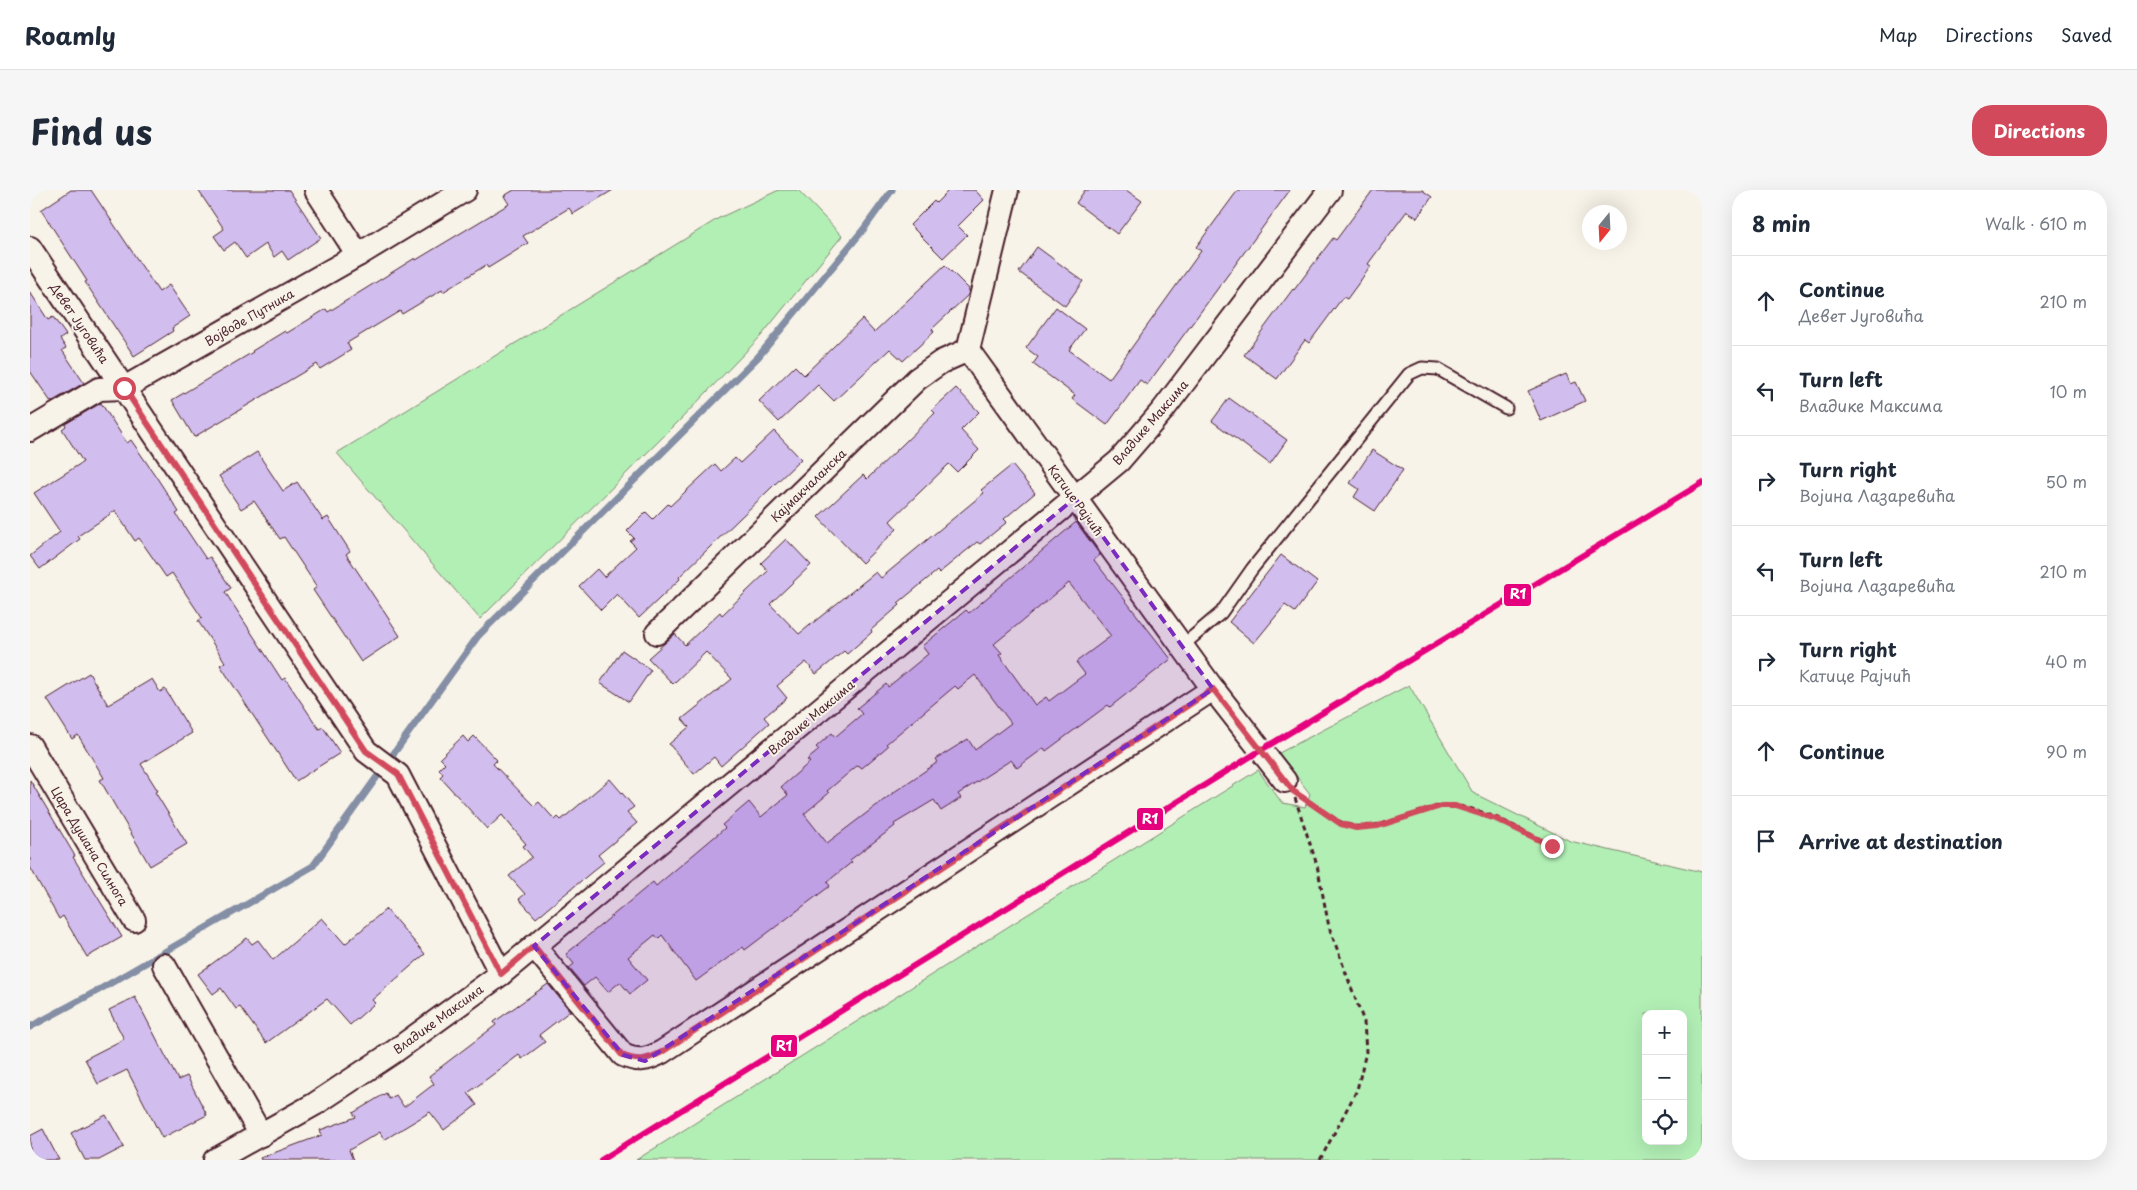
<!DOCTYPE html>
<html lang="en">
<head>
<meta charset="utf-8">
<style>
  body { margin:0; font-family:"Playpen Sans",sans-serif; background:#f6f6f7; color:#1f2937 }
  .controls { position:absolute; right:15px; bottom:15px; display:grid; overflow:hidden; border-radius:10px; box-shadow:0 5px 20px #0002 }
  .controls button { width:45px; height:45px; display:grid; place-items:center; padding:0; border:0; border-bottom:1px solid #e0e1e3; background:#fff; color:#1f2937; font:25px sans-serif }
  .compass { position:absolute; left:1552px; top:15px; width:45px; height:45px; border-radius:50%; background:#fff; box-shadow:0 5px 20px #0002; rotate:198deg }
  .stop { position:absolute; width:15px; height:15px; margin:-11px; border:4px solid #d1495b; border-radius:50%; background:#fff }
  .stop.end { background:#d1495b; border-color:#fff; box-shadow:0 1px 5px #0008 }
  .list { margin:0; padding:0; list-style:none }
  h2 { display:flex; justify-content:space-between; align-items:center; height:65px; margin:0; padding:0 20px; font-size:21px }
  h2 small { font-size:16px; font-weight:400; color:#747a83 }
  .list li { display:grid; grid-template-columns:32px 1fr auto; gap:15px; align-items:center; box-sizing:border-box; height:90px; padding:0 20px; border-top:1px solid #e0e1e3 }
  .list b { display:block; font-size:19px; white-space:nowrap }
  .list p { margin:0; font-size:16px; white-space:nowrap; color:#747a83 }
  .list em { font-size:16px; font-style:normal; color:#747a83 }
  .icon { flex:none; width:28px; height:28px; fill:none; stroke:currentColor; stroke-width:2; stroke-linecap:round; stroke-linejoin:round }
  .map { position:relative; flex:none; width:1672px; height:970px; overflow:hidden; border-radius:20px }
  header { display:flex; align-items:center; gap:30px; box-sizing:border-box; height:70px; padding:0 25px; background:#fff; border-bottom:1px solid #e0e1e3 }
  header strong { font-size:24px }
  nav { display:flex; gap:28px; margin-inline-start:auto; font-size:18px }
  .intro { display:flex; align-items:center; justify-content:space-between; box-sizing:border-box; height:120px; padding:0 30px }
  h1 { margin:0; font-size:35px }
  .button { padding:12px 22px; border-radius:20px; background:#d1495b; color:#fff; font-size:18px; font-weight:700 }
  main { display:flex; gap:30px; padding:0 30px }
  aside { flex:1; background:#fff; border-radius:20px; box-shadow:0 5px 20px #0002 }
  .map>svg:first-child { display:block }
  .green { fill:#b2efb5; stroke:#7e8770; fill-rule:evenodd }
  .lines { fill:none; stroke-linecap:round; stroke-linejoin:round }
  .stream { stroke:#848ea5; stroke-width:7 }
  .building { fill:#d1bdee; stroke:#4a1f2b; fill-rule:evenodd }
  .service-casing { stroke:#4a1f2b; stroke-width:15 }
  .minor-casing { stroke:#4a1f2b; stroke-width:26 }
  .path { stroke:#4a1f2b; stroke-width:3; stroke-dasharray:5 4; stroke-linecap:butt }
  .service { stroke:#f7f3e8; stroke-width:11 }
  .minor { stroke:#f7f3e8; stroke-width:22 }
  .rail-1-casing { stroke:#f7f3e8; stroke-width:10 }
  .rail-1 { stroke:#e5007d; stroke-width:6 }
  .route { stroke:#d1495b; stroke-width:6 }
  .marked { fill:#7b2cbf; fill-opacity:0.2; stroke:#7b2cbf; stroke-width:4; stroke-dasharray:10 6; stroke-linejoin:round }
  .labels { text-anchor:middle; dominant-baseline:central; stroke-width:4; stroke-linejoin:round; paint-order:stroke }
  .street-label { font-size:12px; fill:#4a1f2b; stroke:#f7f3e8 }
  .line-badge { stroke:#f7f3e8; stroke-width:2 }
  .badge-label { font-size:14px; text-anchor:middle; font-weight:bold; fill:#fff }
</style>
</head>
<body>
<header>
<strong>Roamly</strong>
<nav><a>Map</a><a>Directions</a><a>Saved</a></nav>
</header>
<div class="intro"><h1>Find us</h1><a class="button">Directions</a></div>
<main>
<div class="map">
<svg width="1672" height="970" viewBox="0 0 1672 970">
  <rect width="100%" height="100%" fill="#f7f3e8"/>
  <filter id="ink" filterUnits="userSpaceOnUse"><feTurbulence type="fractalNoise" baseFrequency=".02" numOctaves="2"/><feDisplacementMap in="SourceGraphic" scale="10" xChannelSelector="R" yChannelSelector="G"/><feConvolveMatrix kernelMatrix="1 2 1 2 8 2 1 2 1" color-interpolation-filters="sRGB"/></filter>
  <g filter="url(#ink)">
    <g class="green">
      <path d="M749 0H768L812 46 731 146 649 231 450 429 307 263 689 28Z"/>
      <path d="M1379 495 1443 603 1540 651 1672 682V970H606L1228 580 1252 613 1275 617 1280 604 1249 563ZM1616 824H1653V951H1616Z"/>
    </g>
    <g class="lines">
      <path class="stream" d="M0 837 67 801 283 676 448 446 728 167 833 40 862 0"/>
    </g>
    <g class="building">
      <path d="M41 0H61L129 102 139 95 160 126 142 138 143 141 104 166 55 92 57 91 11 20Z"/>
      <path d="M168 0H259L291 48 258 70 252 61 244 67 236 54 216 68 205 52 194 60 184 46 194 39Z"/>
      <path d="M484 0H583L543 24 539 18 493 46 498 53 484 62 458 78 456 75 413 102 412 100 372 124 370 121 317 153 321 160 290 179 287 174 164 247 142 210 223 162 222 161 255 141 257 143 296 119 298 122 385 68 386 70 479 14 474 6Z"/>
      <path d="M919 0H945L954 10 928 36 937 45 913 68 880 35 904 11 906 13Z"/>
      <path d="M1055 0H1096L1112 11 1087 44 1046 13Z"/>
      <path d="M1208 0H1260L1117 195 1110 190 1077 235 1042 209 1045 205 1003 174 1008 167 996 158 1026 117 1055 139 1039 160 1079 189 1171 61 1166 57Z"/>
      <path d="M1343 0H1392L1402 7 1387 28 1377 21 1338 74 1341 76 1317 109 1313 107 1279 153 1275 150 1247 189 1214 165 1263 99 1264 100 1303 48 1306 50Z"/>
      <path d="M1007 57 1053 91 1035 116 989 82Z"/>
      <path d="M915 75 939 99 938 105 902 139 904 142 873 171 860 159 804 211 788 195 749 232 729 211 765 176 774 185 832 129 844 142Z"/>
      <path d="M0 102 18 130 23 127 36 145 30 149 36 158 32 160 54 193 21 212 0 181Z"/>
      <path d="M1536 184 1541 194 1546 192 1555 211 1511 231 1498 201Z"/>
      <path d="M926 198 949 222 931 240 949 260 927 282 919 274 860 331 867 339 832 373 788 327 833 285 837 289 905 223 902 220Z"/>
      <path d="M1199 208 1257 250 1240 274 1182 231Z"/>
      <path d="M71 213 97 253 101 250 127 288 149 322 146 324 176 369 180 367 201 398 195 402 252 490 255 488 289 539 293 537 310 563 266 591 190 475 195 472 168 431 172 428 142 383 136 387 109 348 105 351 85 321 48 346 50 349 10 379 0 366 30 342 4 303 53 272 32 239 36 236 35 234Z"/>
      <path d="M744 241 771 269 649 387 650 389 609 428 587 404 571 420 549 396 567 379 574 387 606 357 600 351 604 348 597 341 616 322 623 329 638 314 640 316 685 274 691 281 705 268 710 273Z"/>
      <path d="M1342 260 1373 280 1345 321 1324 307 1329 299 1320 293Z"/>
      <path d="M227 262 253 301 267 292 293 330 298 327 320 361 316 364 370 446 331 472 283 400 287 397 254 347 250 349 224 311 211 319 189 286Z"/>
      <path d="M982 275 1005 303 974 329 977 332 950 354 947 352 909 383 907 381 868 413 870 415 841 440 842 442 817 464 814 461 786 484 776 472 747 496 757 508 734 527 739 533 691 576 684 567 664 584 639 554 659 537 652 529 702 489 676 462 643 494 618 468 645 444 655 455 690 422 692 425 738 381 731 373 756 349 781 375 740 414 769 444 846 382 851 388 954 303 951 300Z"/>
      <path d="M1046 332 1070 365 1064 370 1141 469 1080 517 1078 515 1016 561 1014 558 987 578 981 570 928 604 931 608 911 621 904 610 864 634 865 636 820 670 822 672 797 692 800 696 715 760 713 757 666 791 632 745 628 749 625 745 598 767 617 790 600 804 590 792 578 802 565 787 554 796 539 778 544 774 536 764 623 692 626 696 695 638 692 635 719 612 731 627 758 605 751 597 780 572 777 570 789 560 786 557 802 543 805 547 832 524 827 518 856 494 858 497 898 464 892 456 936 420 939 423ZM1039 393 1081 446 1046 472 1055 484 1019 511 1016 507 1005 515 969 465 972 463 964 454ZM945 485 981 533 945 560 938 549 906 569 908 572 867 600 797 653 774 624 799 603 797 601 828 575 832 578 858 556 856 554 925 496 928 499Z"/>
      <path d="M1251 365 1287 392 1265 422 1255 415 1224 453 1199 432Z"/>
      <path d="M592 460 621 480 599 512 570 493Z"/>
      <path d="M59 483 78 515 122 489 130 502 135 499 162 543 111 574 128 601 125 602 157 654 120 676 70 590 74 588 48 545 42 549 17 509Z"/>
      <path d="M433 546 438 552 444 546 467 570 463 574 504 616 509 612 525 630 528 627 531 630 580 589 604 617 597 622 607 633 568 665 574 672 506 728 489 709 495 704 479 686 502 667 493 656 496 654 472 625 457 639 410 587 413 584 409 579 415 573 410 568Z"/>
      <path d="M0 590 45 666 43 667 92 747 57 767 33 726 29 729 0 677Z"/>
      <path d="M356 719 395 764 342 810 345 813 320 835 297 809 236 853 210 817 206 819 191 798 183 804 168 784 217 748 222 754 228 750 243 770 292 728 315 754Z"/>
      <path d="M518 794 540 821 509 845 515 852 492 869 489 865 438 903 447 915 414 940 400 922 354 950 350 942 319 960 323 970H231L230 968 292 945 290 940 326 927 323 923 356 903 359 909 366 905 374 917 404 894 399 886 466 835 464 832Z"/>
      <path d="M105 807 148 890 157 886 177 925 132 948 97 880 68 894 55 869 94 849 79 820Z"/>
      <path d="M76 925 94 957 69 970H55L41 943Z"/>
      <path d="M13 939 29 970H0V946Z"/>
    </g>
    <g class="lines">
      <defs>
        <path id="service" d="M1152 456 1191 423 1222 379 1379 184 1392 178 1408 179 1476 218"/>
        <g id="minor">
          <path d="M286 0 328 65"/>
          <path d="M977 0 938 160 1183 499 1255 591"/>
          <path d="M0 58 336 561 368 585 471 784"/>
          <path d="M0 240 69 199 94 198 328 65 435 0"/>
          <path d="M627 443 887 189 911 172 938 160"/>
          <path d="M0 556 104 730"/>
          <path d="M504 756 593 865C608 872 617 870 632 862L1183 499"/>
          <path d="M134 775 231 945"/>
          <path d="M185 970 285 914 365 861 471 784 1089 271 1133 220 1300 0"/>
        </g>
      </defs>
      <use href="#service" class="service-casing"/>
      <use href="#minor" class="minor-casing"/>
      <g class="path">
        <path d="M1271 606C1318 640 1322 644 1379 626 1389 623 1401 617 1412 616 1447 612 1492 641 1522 656"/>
        <path d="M1265 608 1287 675 1299 737 1334 832 1336 862 1327 900 1290 970"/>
      </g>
      <use href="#service" class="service"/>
      <use href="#minor" class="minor"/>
      <defs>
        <path id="rail-1" d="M571 970 1231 560 1672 293"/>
      </defs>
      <use href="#rail-1" class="rail-1-casing"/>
      <use href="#rail-1" class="rail-1"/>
    </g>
  </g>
  <g class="lines" filter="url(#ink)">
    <path class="route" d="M94 198 336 561 368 584 471 784 504 756 592 865C608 872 617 870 632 862L1183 499 1263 601 1311 634 1326 638 1348 636 1411 616H1425L1466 629 1522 656"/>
  </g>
  <path class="marked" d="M1045 308 1183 499 615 871 593 865 504 756Z"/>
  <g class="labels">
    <g class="street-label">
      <text transform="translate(219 127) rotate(-30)">Војводе Путника</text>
      <text transform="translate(50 133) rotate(56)">Девет Југовића</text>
      <text transform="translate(1120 232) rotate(-49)">Владике Максима</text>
      <text transform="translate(778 295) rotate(-44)">Кајмакчаланска</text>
      <text transform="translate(1046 310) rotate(54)">Катице Рајчић</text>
      <text transform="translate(781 527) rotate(-40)">Владике Максима</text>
      <text transform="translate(60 656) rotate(59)">Цара Душана Силнога</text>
      <text transform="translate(408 829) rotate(-36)">Владике Максима</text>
    </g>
  </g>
  <g class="line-badge">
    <rect x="1473" y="393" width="29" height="24" rx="5" fill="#e5007d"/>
    <rect x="1106" y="617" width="28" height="24" rx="5" fill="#e5007d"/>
    <rect x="740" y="844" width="28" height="24" rx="5" fill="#e5007d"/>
  </g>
  <g class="badge-label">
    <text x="1488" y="409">R1</text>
    <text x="1120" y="634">R1</text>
    <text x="754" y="861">R1</text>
  </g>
</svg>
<div class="controls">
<button>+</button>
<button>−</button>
<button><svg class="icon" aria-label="locate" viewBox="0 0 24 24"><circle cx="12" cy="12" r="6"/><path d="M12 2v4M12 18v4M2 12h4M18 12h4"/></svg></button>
</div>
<svg class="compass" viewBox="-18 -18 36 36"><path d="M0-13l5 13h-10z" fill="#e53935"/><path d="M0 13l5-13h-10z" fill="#747a83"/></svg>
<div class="stop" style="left:94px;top:198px"></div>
<div class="stop end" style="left:1522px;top:656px"></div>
</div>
<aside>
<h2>8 min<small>Walk · 610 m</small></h2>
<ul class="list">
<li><svg class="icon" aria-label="ahead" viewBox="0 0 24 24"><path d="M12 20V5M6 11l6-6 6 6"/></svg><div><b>Continue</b><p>Девет Југовића</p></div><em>210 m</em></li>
<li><svg class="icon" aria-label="left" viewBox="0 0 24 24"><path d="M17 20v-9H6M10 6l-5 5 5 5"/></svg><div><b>Turn left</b><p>Владике Максима</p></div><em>10 m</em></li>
<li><svg class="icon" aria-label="right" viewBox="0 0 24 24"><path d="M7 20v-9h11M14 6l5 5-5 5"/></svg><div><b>Turn right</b><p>Војина Лазаревића</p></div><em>50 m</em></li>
<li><svg class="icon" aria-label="left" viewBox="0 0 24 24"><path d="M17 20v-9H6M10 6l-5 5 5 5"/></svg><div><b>Turn left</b><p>Војина Лазаревића</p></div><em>210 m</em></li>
<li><svg class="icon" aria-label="right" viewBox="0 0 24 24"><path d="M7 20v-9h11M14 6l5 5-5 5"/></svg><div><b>Turn right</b><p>Катице Рајчић</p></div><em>40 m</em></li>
<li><svg class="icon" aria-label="ahead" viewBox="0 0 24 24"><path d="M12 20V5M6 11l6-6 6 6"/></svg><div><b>Continue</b></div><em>90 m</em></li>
<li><svg class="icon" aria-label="arrive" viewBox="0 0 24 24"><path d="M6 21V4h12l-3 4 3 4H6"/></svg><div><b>Arrive at destination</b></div></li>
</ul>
</aside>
</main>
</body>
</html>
